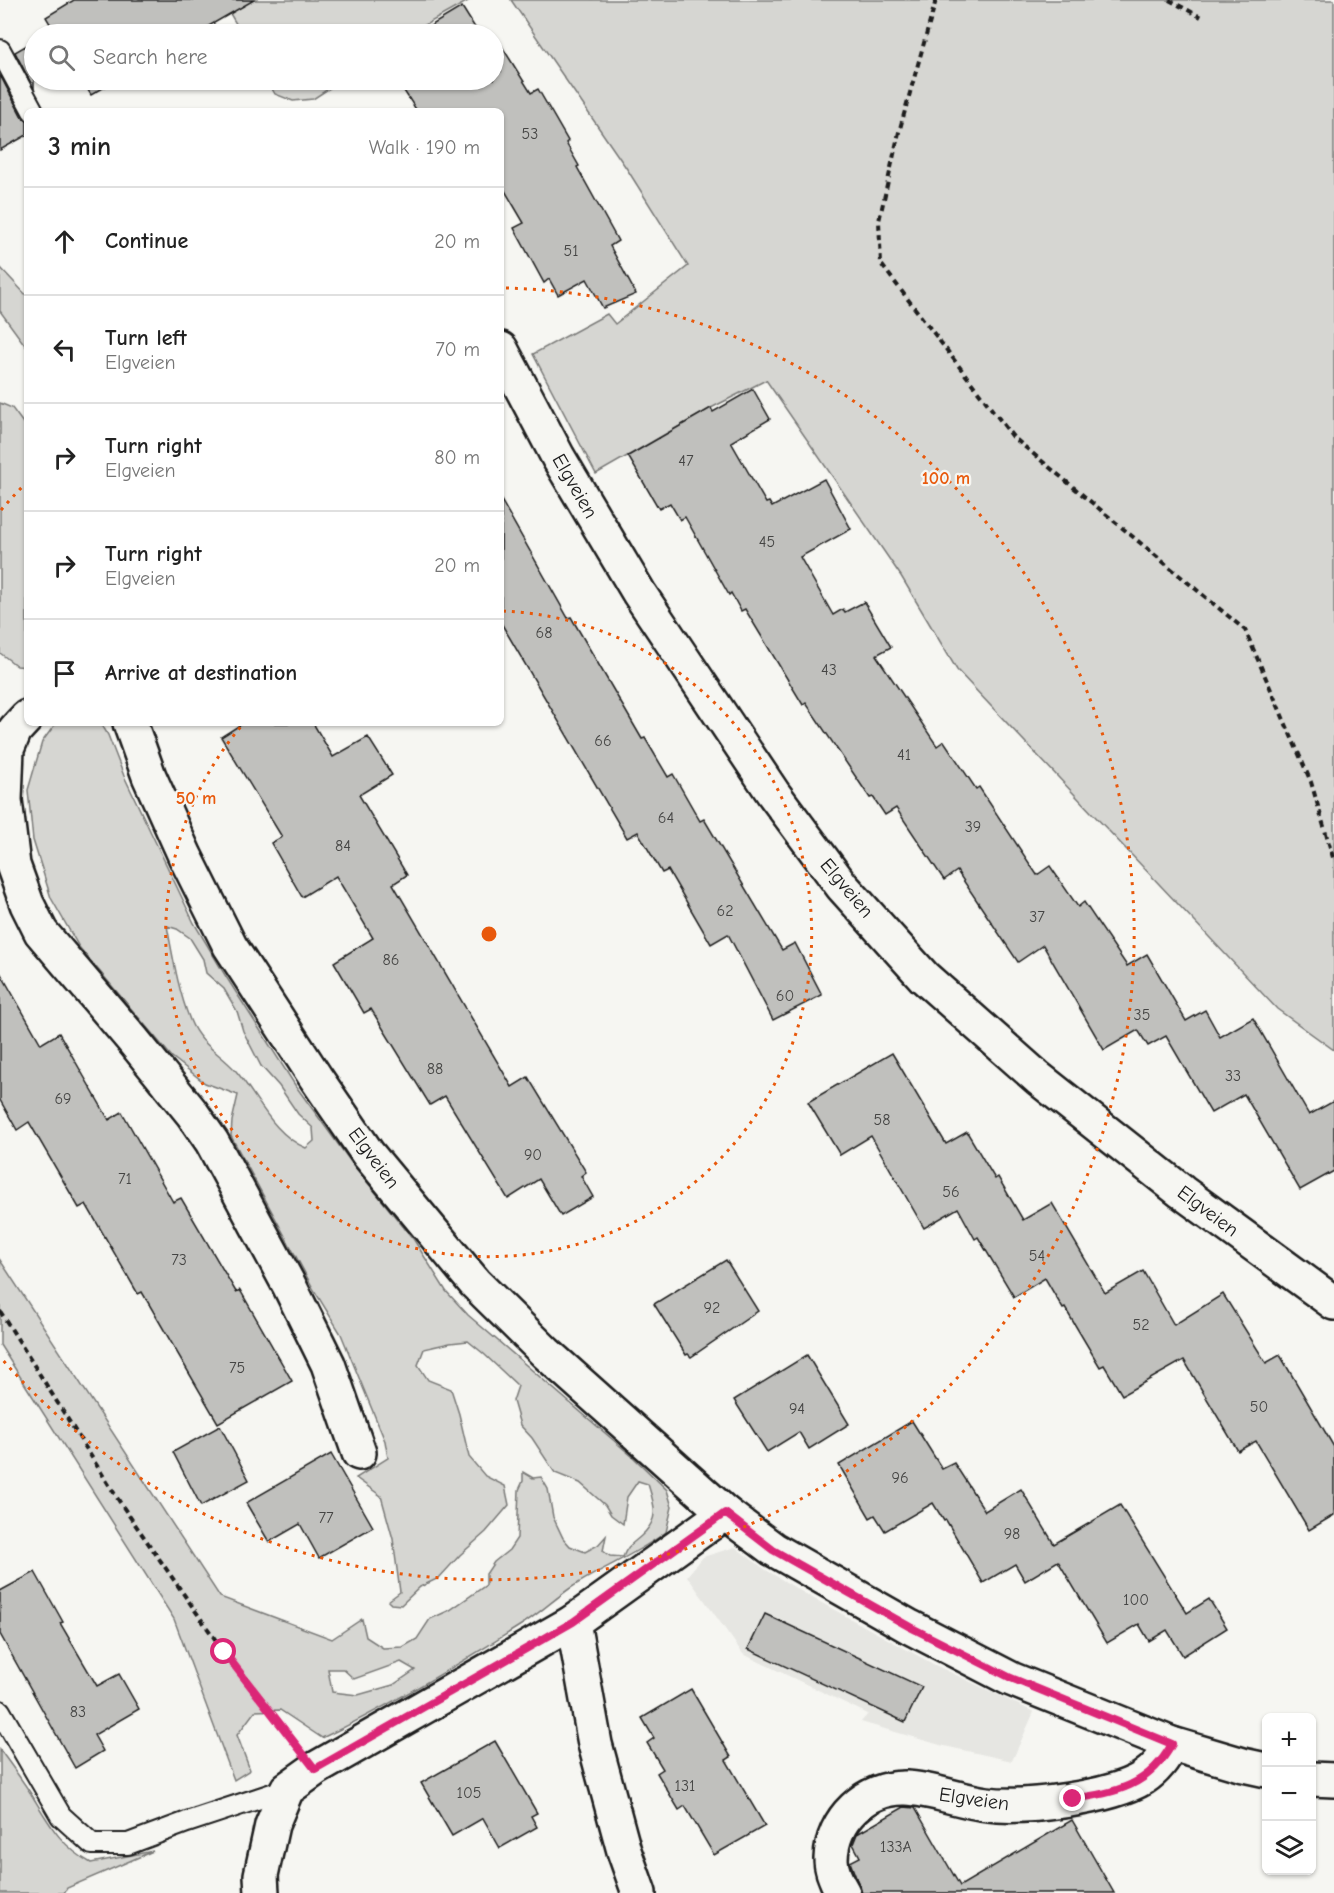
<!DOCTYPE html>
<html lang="en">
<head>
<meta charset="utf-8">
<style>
  body { margin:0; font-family:"Comic Neue",sans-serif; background:#f2f2f2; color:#222 }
  .controls { position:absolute; right:18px; bottom:18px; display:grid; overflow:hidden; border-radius:9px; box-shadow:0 2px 4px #0004 }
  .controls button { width:54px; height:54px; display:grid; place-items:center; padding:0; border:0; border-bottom:2px solid #e0e0e0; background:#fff; color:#222; font:30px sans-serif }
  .stop { position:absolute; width:18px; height:18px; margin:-14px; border:4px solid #db2777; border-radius:50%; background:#fff }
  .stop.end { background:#db2777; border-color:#fff; box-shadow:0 2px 6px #0008 }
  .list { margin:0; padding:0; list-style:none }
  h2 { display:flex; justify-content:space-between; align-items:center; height:78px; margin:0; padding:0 24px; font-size:26px }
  h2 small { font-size:20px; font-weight:400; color:#767676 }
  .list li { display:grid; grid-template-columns:39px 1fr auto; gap:18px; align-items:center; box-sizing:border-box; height:108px; padding:0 24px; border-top:2px solid #e0e0e0 }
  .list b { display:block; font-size:22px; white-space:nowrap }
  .list p { margin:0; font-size:20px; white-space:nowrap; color:#767676 }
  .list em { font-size:20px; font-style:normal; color:#767676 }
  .icon { flex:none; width:33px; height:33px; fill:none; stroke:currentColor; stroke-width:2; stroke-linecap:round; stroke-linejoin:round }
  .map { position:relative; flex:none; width:1334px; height:1893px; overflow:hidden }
  .search { position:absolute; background:#fff; box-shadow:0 2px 4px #0004; left:24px; top:24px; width:480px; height:66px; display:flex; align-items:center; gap:15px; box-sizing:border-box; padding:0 21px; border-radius:33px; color:#767676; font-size:22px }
  .panel { position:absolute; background:#fff; box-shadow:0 2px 4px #0004; left:24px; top:108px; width:480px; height:618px; border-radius:9px }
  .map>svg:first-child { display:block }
  .built { fill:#e6e6e2 }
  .green { fill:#d6d6d2; stroke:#797977; stroke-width:1.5; fill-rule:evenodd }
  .building { fill:#c0c0bd; stroke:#1c1c1c; stroke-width:1.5 }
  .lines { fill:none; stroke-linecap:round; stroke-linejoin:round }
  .service-casing { stroke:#1c1c1c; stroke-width:24 }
  .minor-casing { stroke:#1c1c1c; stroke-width:38 }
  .path { stroke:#1c1c1c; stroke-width:4; stroke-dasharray:6 4.5; stroke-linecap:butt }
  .service { stroke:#f6f6f2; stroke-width:20 }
  .minor { stroke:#f6f6f2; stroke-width:33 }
  .route { stroke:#db2777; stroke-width:8 }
  .ring { fill:none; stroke:#e8590c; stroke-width:3; stroke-dasharray:3 6 }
  .labels { text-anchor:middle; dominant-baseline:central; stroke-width:4.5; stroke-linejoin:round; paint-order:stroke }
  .number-label { font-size:16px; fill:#454544 }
  .street-label { font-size:20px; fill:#1c1c1c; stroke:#f6f6f2 }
  .centre { fill:#e8590c; stroke:#f6f6f2; stroke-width:3 }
  .ring-label { font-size:18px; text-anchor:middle; font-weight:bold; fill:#e8590c; stroke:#f6f6f2; stroke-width:4.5; stroke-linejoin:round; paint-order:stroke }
</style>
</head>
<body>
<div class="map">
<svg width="1334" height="1893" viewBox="0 0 1334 1893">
  <rect width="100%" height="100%" fill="#f6f6f2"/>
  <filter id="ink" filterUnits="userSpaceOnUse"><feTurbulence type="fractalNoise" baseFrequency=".0167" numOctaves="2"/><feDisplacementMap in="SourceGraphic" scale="12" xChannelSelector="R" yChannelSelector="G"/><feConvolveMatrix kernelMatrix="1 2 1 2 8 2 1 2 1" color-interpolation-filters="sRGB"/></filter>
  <g filter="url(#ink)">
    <path class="built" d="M735 1547 766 1570 809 1596 935 1665 1034 1712 1012 1761 940 1745 861 1722 868 1714 743 1654 687 1576 703 1557Z"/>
    <g class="green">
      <path d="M222 0H470L409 34H242Z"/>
      <path d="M511 0H1334V1050L1277 1009 957 670 901 576 766 380 711 408 596 474 533 354 607 314 615 324 688 266 627 169Z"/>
      <path d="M267 80H342L313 99 293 101 275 94Z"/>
      <path d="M0 267 27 296V348L0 311Z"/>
      <path d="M0 403 12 408 23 423 27 421V667L17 666 0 653Z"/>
      <path d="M56 723H101L108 735 124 776 194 923 225 975 295 1085 351 1162 414 1240 446 1291 468 1315 633 1457 667 1490 672 1507 666 1532C637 1554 603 1567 572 1587 554 1599 539 1614 521 1625 456 1666 391 1705 322 1738L280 1710 255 1711 237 1735 250 1770 234 1780 174 1619 0 1345V1260L220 1597 332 1639 362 1619 366 1637 383 1648 403 1647 417 1639 430 1619 450 1610 486 1585V1574L494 1562 509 1550 517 1538 519 1490 523 1481V1472L533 1478 541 1477 548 1489 553 1517 563 1538 570 1546 585 1552 598 1545 606 1536 603 1551 610 1556 623 1557C627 1546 632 1544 641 1536 660 1519 655 1506 648 1484L638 1481 627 1497 623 1524 611 1515 605 1505 580 1483 555 1473 532 1438 520 1425 513 1401 518 1386 484 1354 468 1341 450 1343 424 1349 418 1365 428 1380 451 1389 459 1414 469 1457 485 1476 505 1486 509 1505 486 1532 460 1555 439 1578 420 1587 401 1605 391 1604 388 1601 400 1592 393 1539 381 1496 356 1478 388 1458 385 1441 341 1334 314 1290 231 1136 232 1121 238 1095 205 1083 172 1057 79 947 51 898 33 840 28 790 42 742ZM167 926 177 929 190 938 203 959 206 973 224 989 237 1011 243 1031 261 1066 279 1086 298 1114 313 1128 314 1141 306 1148C273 1135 258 1097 236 1071 219 1052 200 1045 190 1020 178 990 173 957 167 926ZM401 1662 415 1670 393 1685 358 1695 332 1692 328 1669H343L354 1679Z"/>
      <path d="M0 1750C11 1765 23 1781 33 1797 50 1825 61 1846 91 1863L153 1851 67 1888 64 1893H0Z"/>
    </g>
    <g class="building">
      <path d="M74 0H254L195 34H56L46 17Z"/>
      <path d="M462 7 479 34H417Z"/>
      <path d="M34 41V89L15 52Z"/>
      <path d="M501 45 531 93 538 89 568 141 566 143 579 166 577 167 618 241 610 246 636 294 603 308 587 279 558 295 549 279 544 283 514 228 524 223 501 184V111H417L397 80H494V58L501 70Z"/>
      <path d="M0 75 22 117 27 121V135L0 150Z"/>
      <path d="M82 80H117L91 95Z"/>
      <path d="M753 389 770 419 731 442 766 503 769 502 772 507 824 479 851 529 800 557 833 615 843 609 845 612 864 602 891 647 876 655 937 746 944 741 976 789 979 787 1037 875 1050 866 1078 907 1084 902 1127 966 1147 954 1186 1021 1205 1010 1220 1037 1253 1018 1309 1115 1334 1101V1171L1300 1190 1244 1094 1211 1113 1166 1036 1148 1046 1138 1030 1104 1050 1043 945 1018 962 957 871 944 880 896 808 885 815 873 797 870 798 806 703 803 705 745 609 741 611 731 593 729 595 685 517 680 520 670 503 659 509 628 456 711 408 713 412Z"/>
      <path d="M501 500 568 618 571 617 642 739 645 738 668 777 673 774 700 821 704 819 782 950 795 943 822 995 773 1020 728 934 711 944 668 870 662 873 638 832 627 838 501 623Z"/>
      <path d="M243 723H313L333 757 368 737 392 775 359 795 407 875 393 884 512 1087 528 1077 586 1172 581 1176 593 1197 561 1216 539 1179 508 1199 445 1096 430 1105 371 1009 364 1013 334 962 373 938 336 876 302 897 271 843 282 837 221 737Z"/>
      <path d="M0 972 41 1044 59 1033 109 1120 122 1112 173 1202 181 1198 236 1292 240 1290 292 1381 218 1423 142 1292 138 1294 86 1204 79 1208 29 1122 17 1130 0 1100Z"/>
      <path d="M892 1053 946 1144 967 1132 995 1179 998 1177 1023 1220 1052 1203 1105 1293 1143 1271 1174 1325 1223 1294 1266 1363 1280 1355 1334 1447V1515L1309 1530 1256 1441 1238 1451 1184 1360 1122 1395 1104 1365 1100 1367 1065 1308 1063 1309 1045 1278 1014 1297 978 1237 975 1239 958 1208 924 1228 871 1136 840 1155 808 1102Z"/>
      <path d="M726 1260 758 1311 691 1357 688 1354 686 1355 654 1304Z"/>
      <path d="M807 1355 849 1424 809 1449 799 1432 767 1452 734 1400Z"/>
      <path d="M912 1421 942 1469 954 1463 985 1511 1021 1489 1054 1544 1120 1505 1187 1613 1209 1599 1227 1628 1183 1656 1167 1630 1149 1641 1139 1624 1107 1643 1058 1561 1025 1581 1015 1564 983 1583 946 1520 944 1521 933 1503 885 1531 875 1515 870 1518 839 1465Z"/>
      <path d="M220 1426 249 1480 201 1506 173 1452Z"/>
      <path d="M331 1454 373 1527 319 1558 300 1524 269 1542 246 1503Z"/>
      <path d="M35 1572 63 1622 60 1623 97 1686 119 1674 139 1709 94 1735 103 1751 75 1768 0 1634V1591Z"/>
      <path d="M765 1614 922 1687 905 1722 748 1649Z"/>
      <path d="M691 1689 731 1757 726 1760 765 1826 714 1855 685 1806 679 1810 657 1773 663 1769 647 1743 654 1738 642 1718Z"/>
      <path d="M495 1741 537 1813 531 1816 537 1827 500 1848 483 1818 452 1836 421 1783Z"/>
      <path d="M904 1807 915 1808 960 1886 1072 1820 1114 1893H862L850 1862 860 1857 853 1844 857 1834Z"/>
    </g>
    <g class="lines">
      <defs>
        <g id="service">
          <path d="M0 50 33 111"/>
          <path d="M0 1711 61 1816 92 1844H128L187 1822 287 1789"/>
        </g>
        <g id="minor">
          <path d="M501 349 558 457 639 593 773 793 842 886 924 977 1038 1078 1182 1192 1334 1303"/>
          <path d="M27 717 15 730 7 749 5 800 13 865 27 904 41 932 132 1039 192 1113 212 1142 289 1285 328 1364 359 1453"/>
          <path d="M130 723 149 776 185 856 230 946 316 1078 368 1154 475 1283 546 1353 725 1513 773 1549 910 1627 1011 1679 1172 1744 1243 1765 1266 1770"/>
          <path d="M573 1622 595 1744 624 1851 639 1893"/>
          <path d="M1312 1779 1334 1780"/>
          <path d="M262 1893 261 1875 272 1825 287 1789 315 1769 573 1622 725 1513"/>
          <path d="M843 1893C837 1883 831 1871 831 1859 832 1819 866 1787 906 1788 932 1789 961 1801 987 1804 1025 1809 1110 1798 1143 1778 1157 1769 1164 1758 1172 1744"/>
        </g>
      </defs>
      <use href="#service" class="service-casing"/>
      <use href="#minor" class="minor-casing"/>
      <g class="path">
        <path d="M936 0 899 132 879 221 881 264 1013 437 1245 630 1311 782 1334 861"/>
        <path d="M1169 0 1201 17"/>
        <path d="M0 1311 121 1504 224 1652 292 1739"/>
      </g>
      <use href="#service" class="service"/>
      <use href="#minor" class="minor"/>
    </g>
  </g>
  <g class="lines" filter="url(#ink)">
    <path class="route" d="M224 1652 315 1769 573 1622 725 1513 773 1550 910 1627 1011 1678 1172 1744C1149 1786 1118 1792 1073 1799"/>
  </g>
  <g class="ring">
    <path d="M503 611A323 323 0 1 1 243 724"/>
    <path d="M1 510A646 646 0 0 1 24 485M506 288A646 646 0 1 1 1 1358"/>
  </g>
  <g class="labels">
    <g class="number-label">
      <text x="530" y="134">53</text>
      <text x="571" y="251">51</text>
      <text x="686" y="461">47</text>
      <text x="767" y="542">45</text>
      <text x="544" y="633">68</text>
      <text x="829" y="670">43</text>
      <text x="603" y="741">66</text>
      <text x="904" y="755">41</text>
      <text x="666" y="818">64</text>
      <text x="973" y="827">39</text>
      <text x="343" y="846">84</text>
      <text x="725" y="911">62</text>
      <text x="1037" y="917">37</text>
      <text x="391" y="960">86</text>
      <text x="785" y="996">60</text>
      <text x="1142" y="1015">35</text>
      <text x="435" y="1069">88</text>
      <text x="1233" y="1076">33</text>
      <text x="63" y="1099">69</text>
      <text x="882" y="1120">58</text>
      <text x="533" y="1155">90</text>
      <text x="125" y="1179">71</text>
      <text x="951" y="1192">56</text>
      <text x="1037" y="1256">54</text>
      <text x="179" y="1260">73</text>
      <text x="712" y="1308">92</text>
      <text x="1141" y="1325">52</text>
      <text x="237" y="1368">75</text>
      <text x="1259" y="1407">50</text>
      <text x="797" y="1409">94</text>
      <text x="900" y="1478">96</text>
      <text x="326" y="1518">77</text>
      <text x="1012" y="1534">98</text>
      <text x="1136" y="1600">100</text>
      <text x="78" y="1712">83</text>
      <text x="685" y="1786">131</text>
      <text x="469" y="1793">105</text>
      <text x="896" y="1847">133A</text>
    </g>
    <g class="street-label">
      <text transform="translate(575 486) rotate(60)">Elgveien</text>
      <text transform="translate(847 888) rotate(50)">Elgveien</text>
      <text transform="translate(374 1158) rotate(53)">Elgveien</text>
      <text transform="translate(1208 1211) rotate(37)">Elgveien</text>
      <text transform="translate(974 1799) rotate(8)">Elgveien</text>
    </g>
  </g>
  <circle cx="489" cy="934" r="9" class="centre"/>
  <g class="ring-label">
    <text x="946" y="484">100 m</text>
    <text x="196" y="804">50 m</text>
  </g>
</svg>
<div class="controls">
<button>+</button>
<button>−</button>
<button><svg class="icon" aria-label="layers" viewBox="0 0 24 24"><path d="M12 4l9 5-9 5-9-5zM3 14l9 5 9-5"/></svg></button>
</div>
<div class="stop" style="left:224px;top:1652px"></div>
<div class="stop end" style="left:1073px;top:1799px"></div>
<div class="search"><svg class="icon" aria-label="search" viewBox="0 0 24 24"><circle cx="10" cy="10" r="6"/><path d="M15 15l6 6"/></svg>Search here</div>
<section class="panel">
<h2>3 min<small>Walk · 190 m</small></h2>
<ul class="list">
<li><svg class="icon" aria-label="ahead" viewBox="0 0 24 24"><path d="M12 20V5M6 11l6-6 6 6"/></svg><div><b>Continue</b></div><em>20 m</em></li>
<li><svg class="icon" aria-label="left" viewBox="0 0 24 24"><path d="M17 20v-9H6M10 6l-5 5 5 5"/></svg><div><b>Turn left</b><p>Elgveien</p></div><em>70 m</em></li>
<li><svg class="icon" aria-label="right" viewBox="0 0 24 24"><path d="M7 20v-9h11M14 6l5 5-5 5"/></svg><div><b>Turn right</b><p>Elgveien</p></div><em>80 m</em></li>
<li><svg class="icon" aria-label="right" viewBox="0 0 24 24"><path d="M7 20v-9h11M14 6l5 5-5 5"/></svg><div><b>Turn right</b><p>Elgveien</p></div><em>20 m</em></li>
<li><svg class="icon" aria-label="arrive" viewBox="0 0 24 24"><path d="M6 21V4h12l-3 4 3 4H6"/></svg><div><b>Arrive at destination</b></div></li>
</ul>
</section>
</div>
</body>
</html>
